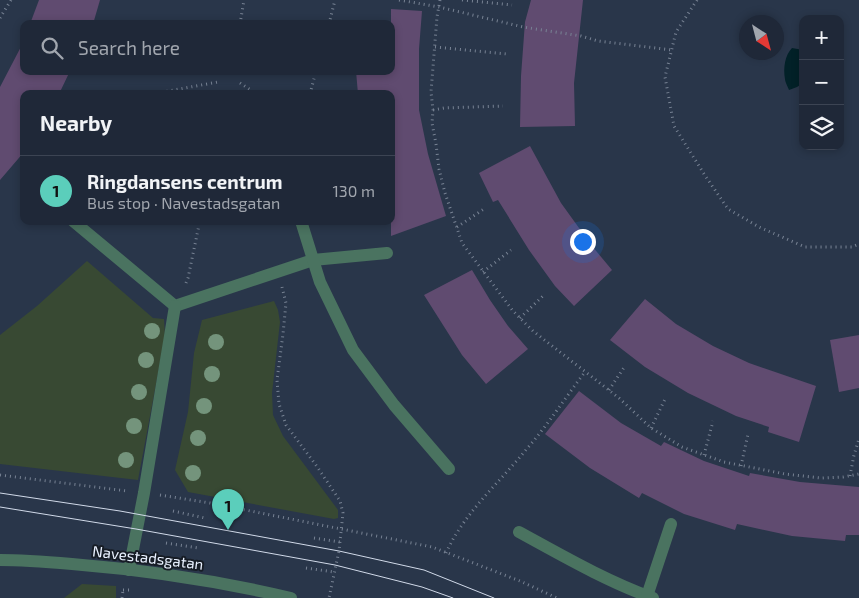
<!DOCTYPE html>
<html lang="en">
<head>
<meta charset="utf-8">
<style>
  body { margin:0; font-family:"Exo 2",sans-serif; background:#273040; color:#f1f3f6 }
  .controls { position:absolute; right:15px; top:15px; display:grid; overflow:hidden; border-radius:10px; box-shadow:0 2px 8px #0003 }
  .controls button { width:45px; height:45px; display:grid; place-items:center; padding:0; border:0; border-bottom:1px solid #3c4453; background:#1f2838; color:#f1f3f6; font:25px sans-serif }
  .compass { position:absolute; left:739px; top:15px; width:45px; height:45px; border-radius:50%; background:#1f2838; box-shadow:0 2px 8px #0003; rotate:144deg }
  .you { position:absolute; left:582px; top:241px; width:18px; height:18px; margin:-12px; border:4px solid #fff; border-radius:50%; background:#1a73e8; box-shadow:0 0 0 8px #1a73e833 }
  .badge { display:grid; place-items:center; width:32px; height:32px; border-radius:50%; background:#5bcebb; color:#111; font-size:16px; font-weight:700 }
  .pin { position:absolute; translate:-50% -41px; filter:drop-shadow(0 1px 2px #0008) }
  .pin::after { content:''; position:absolute; top:26px; width:18px; height:15px; background:inherit; clip-path:polygon(0 0,100% 0,50% 100%) }
  .list { margin:0; padding:0; list-style:none }
  h2 { display:flex; justify-content:space-between; align-items:center; height:65px; margin:0; padding:0 20px; font-size:21px }
  h2 small { font-size:16px; font-weight:400; color:#a1a6ae }
  .list li { display:grid; grid-template-columns:32px 1fr auto; gap:15px; align-items:center; box-sizing:border-box; height:70px; padding:0 20px; border-top:1px solid #3c4453 }
  .list b { display:block; font-size:19px; white-space:nowrap }
  .list p { margin:0; font-size:16px; white-space:nowrap; color:#a1a6ae }
  .list em { font-size:16px; font-style:normal; color:#a1a6ae }
  .icon { flex:none; width:28px; height:28px; fill:none; stroke:currentColor; stroke-width:2; stroke-linecap:round; stroke-linejoin:round }
  .map { position:relative; flex:none; width:859px; height:598px; overflow:hidden }
  .search { position:absolute; background:#1f2838; box-shadow:0 2px 8px #0003; left:20px; top:20px; width:375px; height:55px; display:flex; align-items:center; gap:12px; box-sizing:border-box; padding:0 18px; border-radius:10px; color:#a1a6ae; font-size:19px }
  .panel { position:absolute; background:#1f2838; box-shadow:0 2px 8px #0003; left:20px; top:90px; width:375px; height:135px; border-radius:10px }
  .map>svg:first-child { display:block }
  .green { fill:#384933 }
  .water { fill:#022128 }
  .building { fill:#604b70 }
  .lines { fill:none; stroke-linecap:round; stroke-linejoin:round }
  .path { stroke:#788394; stroke-width:3; stroke-dasharray:1 4; stroke-linecap:butt }
  .minor { stroke:#4a7360; stroke-width:12 }
  .tram { stroke:#d1dae9; stroke-width:1 }
  .tree { fill:#74947c }
  .labels { text-anchor:middle; dominant-baseline:central; stroke-width:4; stroke-linejoin:round; paint-order:stroke }
  .street-label { font-size:15px; fill:#e9f1ff; stroke:#171d26 }
</style>
</head>
<body>
<div class="map">
<svg width="859" height="598" viewBox="0 0 859 598">
  <rect width="100%" height="100%" fill="#29364a"/>
  <g class="green">
    <path d="M87 261 153 318 164 319 165 336 138 480 0 464V335L37 306Z"/>
    <path d="M274 301 278 310 280 322 272 393 273 415 283 436 338 510V518L334 519 188 492 175 470 188 412 194 353 202 320Z"/>
    <path d="M82 584 116 586V598H64Z"/>
  </g>
  <path class="water" d="M792 48 803 50V83L797 87 789 90C788 87 785 82 785 79 783 68 785 55 792 48Z"/>
  <g class="building">
    <path d="M39 0H100L93 24H30Z"/>
    <path d="M531 0H583L574 83 575 126 520 127 521 76 525 22Z"/>
    <path d="M391 9 422 11 419 49V110L428 154 446 216 391 236V94H358L356 71H391Z"/>
    <path d="M24 41V71H70L59 94H24V152L0 180V87Z"/>
    <path d="M530 146 561 203 592 246 612 270 574 306 555 286 529 250 498 200 493 202 479 173Z"/>
    <path d="M472 270 490 300 508 326 528 349 486 384 462 355 424 295Z"/>
    <path d="M645 299 676 324 713 346 749 363 816 386 799 442 768 432 769 427 736 416 688 393 645 367 610 340Z"/>
    <path d="M859 335V388L839 392 830 340Z"/>
    <path d="M579 391 621 423 661 446 664 442 704 461 749 476 750 473 800 482 859 487V535H846L845 541 792 536 737 524 735 530 684 514 642 493 639 498 590 468 545 434Z"/>
  </g>
  <g class="lines">
    <g class="path">
      <path d="M399 0 439 7 523 27 581 36 598 41 672 50"/>
      <path d="M440 0 437 17 431 92 433 110 432 123 436 144 439 169 445 193 462 243 513 311 533 331 619 398 651 428 682 447 724 462 785 474 821 478 843 477 859 474"/>
      <path d="M462 0 512 5"/>
      <path d="M697 0 676 32 665 77 674 126 704 174 728 209 759 227 805 247H852L859 244"/>
      <path d="M0 18 11 0"/>
      <path d="M240 24 244 0"/>
      <path d="M329 24 335 0"/>
      <path d="M435 47 507 54"/>
      <path d="M231 74 232 71"/>
      <path d="M240 83 257 94"/>
      <path d="M152 94 218 82"/>
      <path d="M310 94 316 71"/>
      <path d="M433 110 444 108 503 106"/>
      <path d="M457 227 484 209"/>
      <path d="M483 272 511 250"/>
      <path d="M186 283 188 278 199 225"/>
      <path d="M282 287 286 303 283 334 277 380 279 404 286 425 318 468 340 501 343 513 339 551 329 598"/>
      <path d="M520 318 545 294"/>
      <path d="M609 390 625 366"/>
      <path d="M651 428 666 397"/>
      <path d="M704 455 713 421"/>
      <path d="M741 466 748 434"/>
      <path d="M0 475 127 491"/>
      <path d="M850 476 854 455 859 439"/>
      <path d="M160 495 210 503 432 547 520 581 557 598"/>
      <path d="M173 511 205 518"/>
      <path d="M314 538 340 542"/>
      <path d="M166 543 199 548"/>
      <path d="M446 553C464 513 498 484 525 451 547 426 565 398 585 372"/>
      <path d="M306 568 334 572"/>
      <path d="M123 590H133"/>
      <path d="M122 598 123 590"/>
    </g>
    <g class="minor">
      <path d="M73 221 175 306 313 260 387 253"/>
      <path d="M301 221 320 282 353 350 394 405 449 469"/>
      <path d="M519 532C563 556 606 581 653 598"/>
      <path d="M0 560C24 560 48 562 72 564 146 570 219 581 291 598"/>
      <path d="M129 570 144 493 175 306"/>
      <path d="M647 596 671 524"/>
    </g>
    <g class="tram">
      <path d="M0 493 120 511 339 551 424 570 494 598"/>
      <path d="M0 507 136 529 335 565 422 587 453 598"/>
    </g>
  </g>
  <g class="tree">
    <circle cx="152" cy="331" r="8"/>
    <circle cx="216" cy="342" r="8"/>
    <circle cx="146" cy="360" r="8"/>
    <circle cx="212" cy="374" r="8"/>
    <circle cx="139" cy="392" r="8"/>
    <circle cx="204" cy="406" r="8"/>
    <circle cx="134" cy="426" r="8"/>
    <circle cx="198" cy="438" r="8"/>
    <circle cx="126" cy="460" r="8"/>
    <circle cx="193" cy="473" r="8"/>
  </g>
  <g class="labels">
    <g class="street-label">
      <text transform="translate(148 557) rotate(7)">Navestadsgatan</text>
    </g>
  </g>
</svg>
<div class="controls">
<button>+</button>
<button>−</button>
<button><svg class="icon" aria-label="layers" viewBox="0 0 24 24"><path d="M12 4l9 5-9 5-9-5zM3 14l9 5 9-5"/></svg></button>
</div>
<svg class="compass" viewBox="-18 -18 36 36"><path d="M0-13l5 13h-10z" fill="#e53935"/><path d="M0 13l5-13h-10z" fill="#a1a6ae"/></svg>
<div class="you"></div>
<div class="pin badge" style="left:228px;top:530px">1</div>
<div class="search"><svg class="icon" aria-label="search" viewBox="0 0 24 24"><circle cx="10" cy="10" r="6"/><path d="M15 15l6 6"/></svg>Search here</div>
<section class="panel">
<h2>Nearby<small></small></h2>
<ul class="list">
<li><span class="badge">1</span><div><b>Ringdansens centrum</b><p>Bus stop · Navestadsgatan</p></div><em>130 m</em></li>
</ul>
</section>
</div>
</body>
</html>
